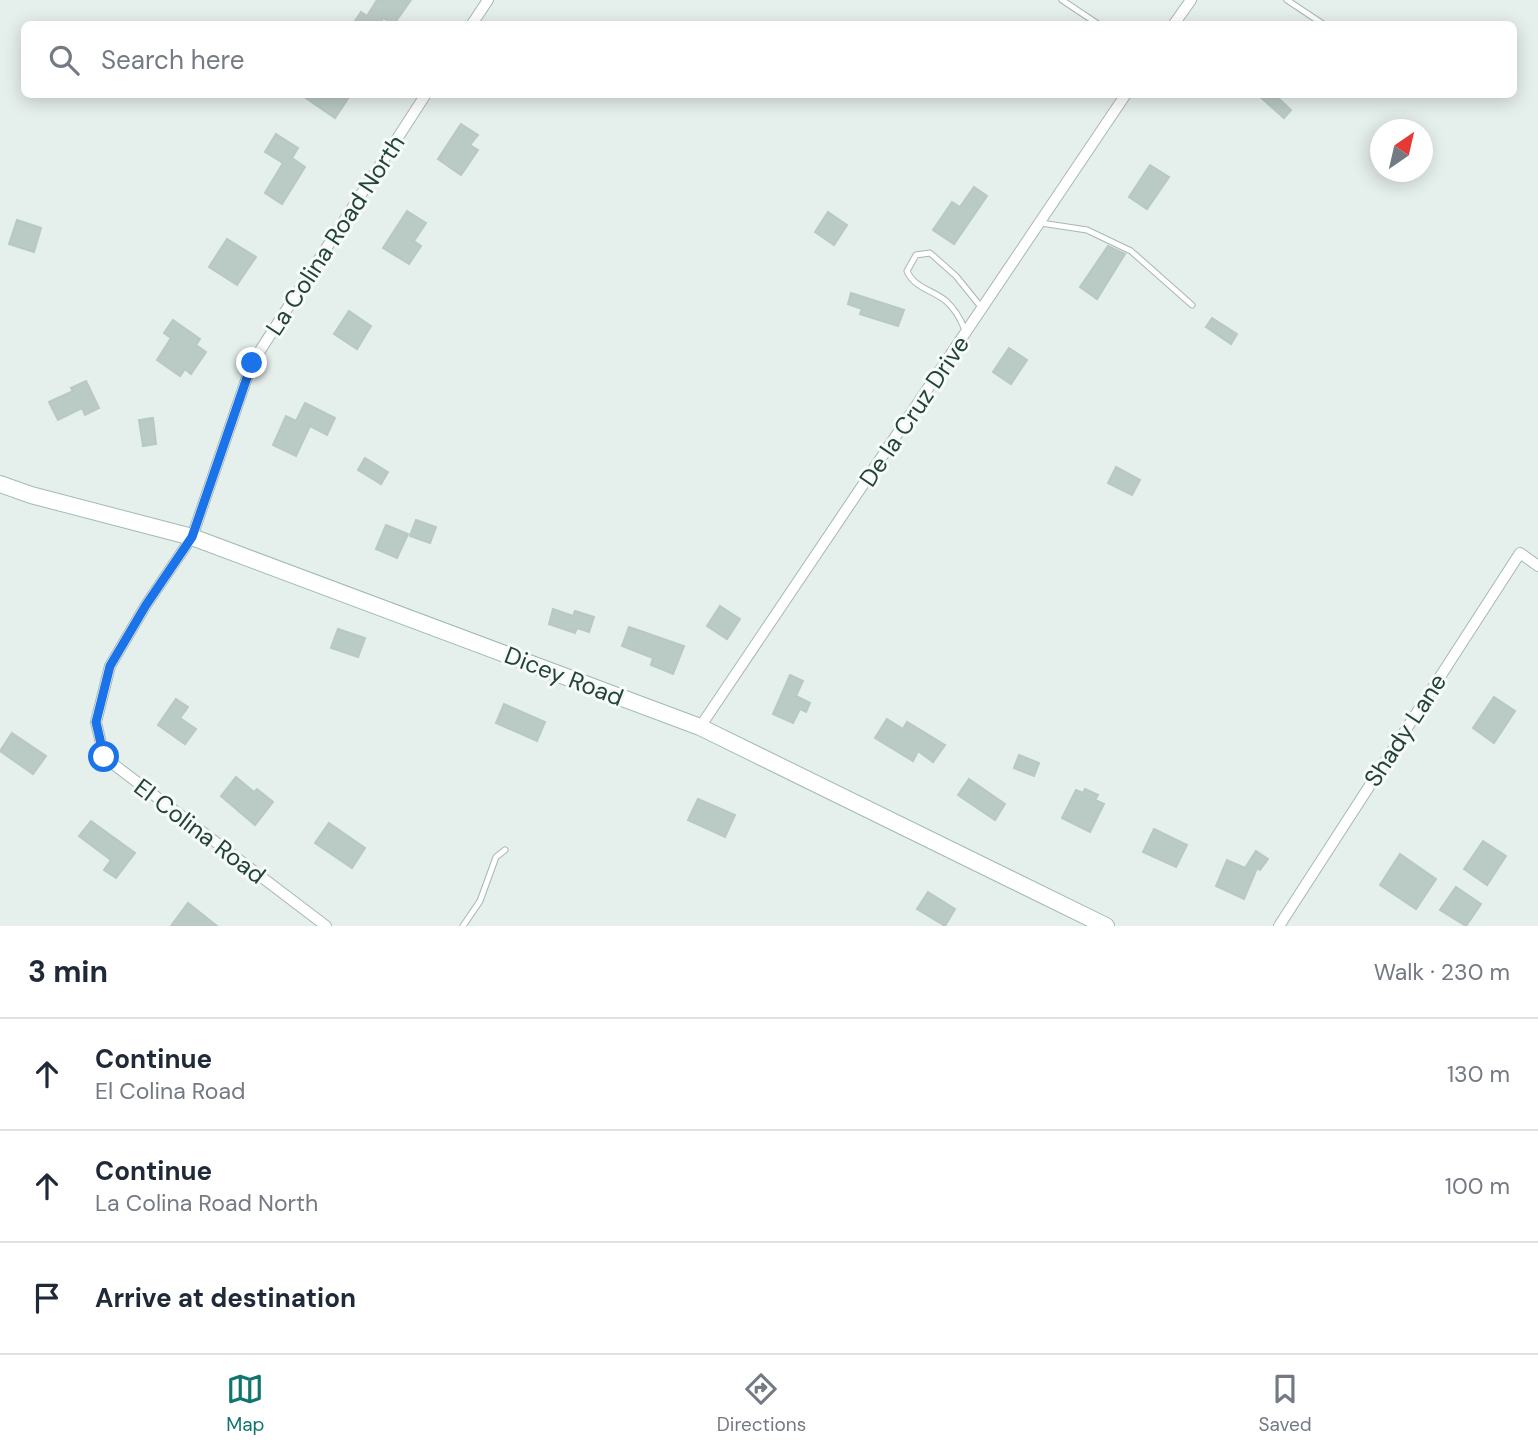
<!DOCTYPE html>
<html lang="en">
<head>
<meta charset="utf-8">
<style>
  body { margin:0; font-family:"DM Sans",sans-serif; background:#f6f6f7; color:#1f2937 }
  .compass { position:absolute; left:1370px; top:119px; width:63px; height:63px; border-radius:50%; background:#fff; box-shadow:0 4px 18px #0003; rotate:34deg }
  .stop { position:absolute; width:21px; height:21px; margin:-16px; border:5px solid #1a73e8; border-radius:50%; background:#fff }
  .stop.end { background:#1a73e8; border-color:#fff; box-shadow:0 2px 7px #0008 }
  .list { margin:0; padding:0; list-style:none }
  h2 { display:flex; justify-content:space-between; align-items:center; height:91px; margin:0; padding:0 28px; font-size:30px }
  h2 small { font-size:23px; font-weight:400; color:#747a83 }
  .list li { display:grid; grid-template-columns:46px 1fr auto; gap:21px; align-items:center; box-sizing:border-box; height:112px; padding:0 28px; border-top:2px solid #e0e1e3 }
  .list b { display:block; font-size:26px; white-space:nowrap }
  .list p { margin:0; font-size:23px; white-space:nowrap; color:#747a83 }
  .list em { font-size:23px; font-style:normal; color:#747a83 }
  .icon { flex:none; width:38px; height:38px; fill:none; stroke:currentColor; stroke-width:2; stroke-linecap:round; stroke-linejoin:round }
  .map { position:relative; flex:none; width:1538px; height:926px; overflow:hidden }
  .search { position:absolute; background:#fff; box-shadow:0 4px 18px #0003; left:21px; right:21px; top:21px; height:77px; display:flex; align-items:center; gap:18px; box-sizing:border-box; padding:0 24px; border-radius:10px; color:#747a83; font-size:26px }
  .sheet { height:427px; background:#fff }
  nav { display:flex; justify-content:space-around; align-items:center; box-sizing:border-box; height:98px; border-top:2px solid #e0e1e3; background:#fff; font-size:19px; color:#747a83 }
  nav a { display:grid; justify-items:center; gap:4px }
  nav .on { color:#0f766e }
  .map>svg:first-child { display:block }
  .building { fill:#bacac4; stroke:#b7c9c2; stroke-width:2 }
  .lines { fill:none; stroke-linecap:round; stroke-linejoin:round }
  .lane-casing { stroke:#a7b8b3; stroke-width:7 }
  .street-casing { stroke:#a7b8b3; stroke-width:12 }
  .secondary-casing { stroke:#a3bbb4; stroke-width:18 }
  .lane { stroke:#fff; stroke-width:5 }
  .street { stroke:#fff; stroke-width:10 }
  .secondary { stroke:#fff; stroke-width:16 }
  .route { stroke:#1a73e8; stroke-width:9 }
  .labels { text-anchor:middle; dominant-baseline:central; stroke-width:6; stroke-linejoin:round; paint-order:stroke }
  .street-label { font-size:24px; fill:#23423b; stroke:#f6fbf8 }
</style>
</head>
<body>
<div class="map">
<svg width="1538" height="926" viewBox="0 0 1538 926">
  <rect width="100%" height="100%" fill="#e5efeb"/>
  <g class="building">
    <path d="M377 0H411L394 24 383 18 380 24H353L361 12 367 16Z"/>
    <path d="M300 94H351L335 118Z"/>
    <path d="M1257 94H1274L1291 110 1284 118Z"/>
    <path d="M461 124 478 135 470 145 478 150 461 175 438 159Z"/>
    <path d="M276 134 298 148 292 158 305 167 282 204 265 193 283 163 265 152Z"/>
    <path d="M1150 165 1169 177 1147 209 1129 197Z"/>
    <path d="M974 187 987 196 954 244 933 230 952 202 960 207Z"/>
    <path d="M407 211 426 223 414 241 421 246 409 264 383 248Z"/>
    <path d="M828 212 847 225 834 245 815 232Z"/>
    <path d="M17 220 41 228 34 252 9 244Z"/>
    <path d="M227 239 256 257 237 285 209 267Z"/>
    <path d="M1108 246 1125 254 1097 299 1080 287Z"/>
    <path d="M851 293 904 310 898 326 860 314 862 309 848 304Z"/>
    <path d="M349 311 371 326 357 349 334 334Z"/>
    <path d="M1212 318 1237 334 1231 344 1206 327Z"/>
    <path d="M173 320 200 339 196 345 206 352 191 374 185 369 180 376 157 360 171 338 164 333Z"/>
    <path d="M1009 348 1027 360 1011 384 993 372Z"/>
    <path d="M86 381 99 408 85 415 82 408 58 420 49 402 73 391 71 388Z"/>
    <path d="M305 403 335 418 327 435 310 426 296 456 273 445 286 416 296 421Z"/>
    <path d="M153 418 156 444 143 446 139 420Z"/>
    <path d="M365 458 388 472 381 484 358 470Z"/>
    <path d="M1116 467 1140 480 1132 495 1108 483Z"/>
    <path d="M416 520 436 527 430 543 410 536Z"/>
    <path d="M386 525 408 534 397 558 376 549Z"/>
    <path d="M720 606 740 619 727 639 707 626Z"/>
    <path d="M553 609 573 616 575 611 594 617 589 632 577 628 575 633 549 624Z"/>
    <path d="M629 627 684 646 673 674 651 665 653 658 622 646Z"/>
    <path d="M338 629 365 638 358 657 331 648Z"/>
    <path d="M790 675 803 681 796 696 810 703 806 712 800 709 793 723 773 714Z"/>
    <path d="M1494 697 1515 711 1494 743 1473 728Z"/>
    <path d="M176 699 188 707 180 718 196 729 185 744 158 725Z"/>
    <path d="M504 704 545 722 537 741 496 723Z"/>
    <path d="M887 719 903 729 907 722 945 745 933 762 918 751 913 761 875 738Z"/>
    <path d="M12 733 46 756 33 774 0 751Z"/>
    <path d="M1019 755 1039 763 1034 776 1014 768Z"/>
    <path d="M236 777 254 792 257 789 273 802 255 825 221 796Z"/>
    <path d="M969 779 1005 804 995 820 958 795Z"/>
    <path d="M1085 789 1098 795 1095 800 1104 804 1090 832 1062 818 1076 790 1083 793Z"/>
    <path d="M698 799 735 815 725 837 688 820Z"/>
    <path d="M91 821 135 853 116 878 104 870 111 860 79 836Z"/>
    <path d="M329 823 365 848 352 868 315 843Z"/>
    <path d="M1154 829 1187 845 1176 867 1143 852Z"/>
    <path d="M1483 841 1506 856 1487 885 1464 869Z"/>
    <path d="M1256 851 1268 859 1260 870 1257 868 1244 899 1216 886 1227 860 1245 868Z"/>
    <path d="M1400 854 1436 879 1416 909 1380 885Z"/>
    <path d="M1456 887 1481 904 1466 926 1440 910Z"/>
    <path d="M928 892 955 909 945 926 917 909Z"/>
    <path d="M188 903 217 926H171Z"/>
  </g>
  <g class="lines">
    <defs>
      <g id="lane">
        <path d="M1062 0 1098 24"/>
        <path d="M1287 0 1323 24"/>
        <path d="M1041 223 1087 230 1131 251 1192 305"/>
        <path d="M965 330C961 320 955 309 946 301 933 290 914 288 907 271L916 255 930 253 956 276 981 307"/>
        <path d="M463 926 480 901 496 857 505 850"/>
      </g>
      <g id="street">
        <path d="M472 24 488 0"/>
        <path d="M1174 24 1191 0"/>
        <path d="M700 727 1126 94"/>
        <path d="M326 926 104 757 96 722 110 666 146 605 192 537 252 363 426 94"/>
        <path d="M1279 926 1520 553 1538 566"/>
      </g>
      <path id="secondary" d="M0 484 31 495 192 537 700 727 1106 926"/>
    </defs>
    <use href="#lane" class="lane-casing"/>
    <use href="#street" class="street-casing"/>
    <use href="#secondary" class="secondary-casing"/>
    <use href="#lane" class="lane"/>
    <use href="#street" class="street"/>
    <use href="#secondary" class="secondary"/>
  </g>
  <g class="lines">
    <path class="route" d="M104 757 96 722 110 666 146 605 192 537 252 363"/>
  </g>
  <g class="labels">
    <g class="street-label">
      <text transform="translate(335 235) rotate(-57)">La Colina Road North</text>
      <text transform="translate(914 411) rotate(-56)">De la Cruz Drive</text>
      <text transform="translate(564 676) rotate(21)">Dicey Road</text>
      <text transform="translate(1405 730) rotate(-57)">Shady Lane</text>
      <text transform="translate(200 831) rotate(37)">El Colina Road</text>
    </g>
  </g>
</svg>
<svg class="compass" viewBox="-18 -18 36 36"><path d="M0-13l5 13h-10z" fill="#e53935"/><path d="M0 13l5-13h-10z" fill="#747a83"/></svg>
<div class="stop" style="left:104px;top:757px"></div>
<div class="stop end" style="left:252px;top:363px"></div>
<div class="search"><svg class="icon" aria-label="search" viewBox="0 0 24 24"><circle cx="10" cy="10" r="6"/><path d="M15 15l6 6"/></svg>Search here</div>
</div>
<section class="sheet">
<h2>3 min<small>Walk · 230 m</small></h2>
<ul class="list">
<li><svg class="icon" aria-label="ahead" viewBox="0 0 24 24"><path d="M12 20V5M6 11l6-6 6 6"/></svg><div><b>Continue</b><p>El Colina Road</p></div><em>130 m</em></li>
<li><svg class="icon" aria-label="ahead" viewBox="0 0 24 24"><path d="M12 20V5M6 11l6-6 6 6"/></svg><div><b>Continue</b><p>La Colina Road North</p></div><em>100 m</em></li>
<li><svg class="icon" aria-label="arrive" viewBox="0 0 24 24"><path d="M6 21V4h12l-3 4 3 4H6"/></svg><div><b>Arrive at destination</b></div></li>
</ul>
</section>
<nav>
<a class="on"><svg class="icon" aria-label="map" viewBox="0 0 24 24"><path d="M3 6l6-2 6 2 6-2v14l-6 2-6-2-6 2zM9 4v14M15 6v14"/></svg>Map</a>
<a><svg class="icon" aria-label="directions" viewBox="0 0 24 24"><path d="M12 3l9 9-9 9-9-9zM9 14v-3h6M13 9l2 2-2 2"/></svg>Directions</a>
<a><svg class="icon" aria-label="saved" viewBox="0 0 24 24"><path d="M7 4h10v16l-5-4-5 4z"/></svg>Saved</a>
</nav>
</body>
</html>
